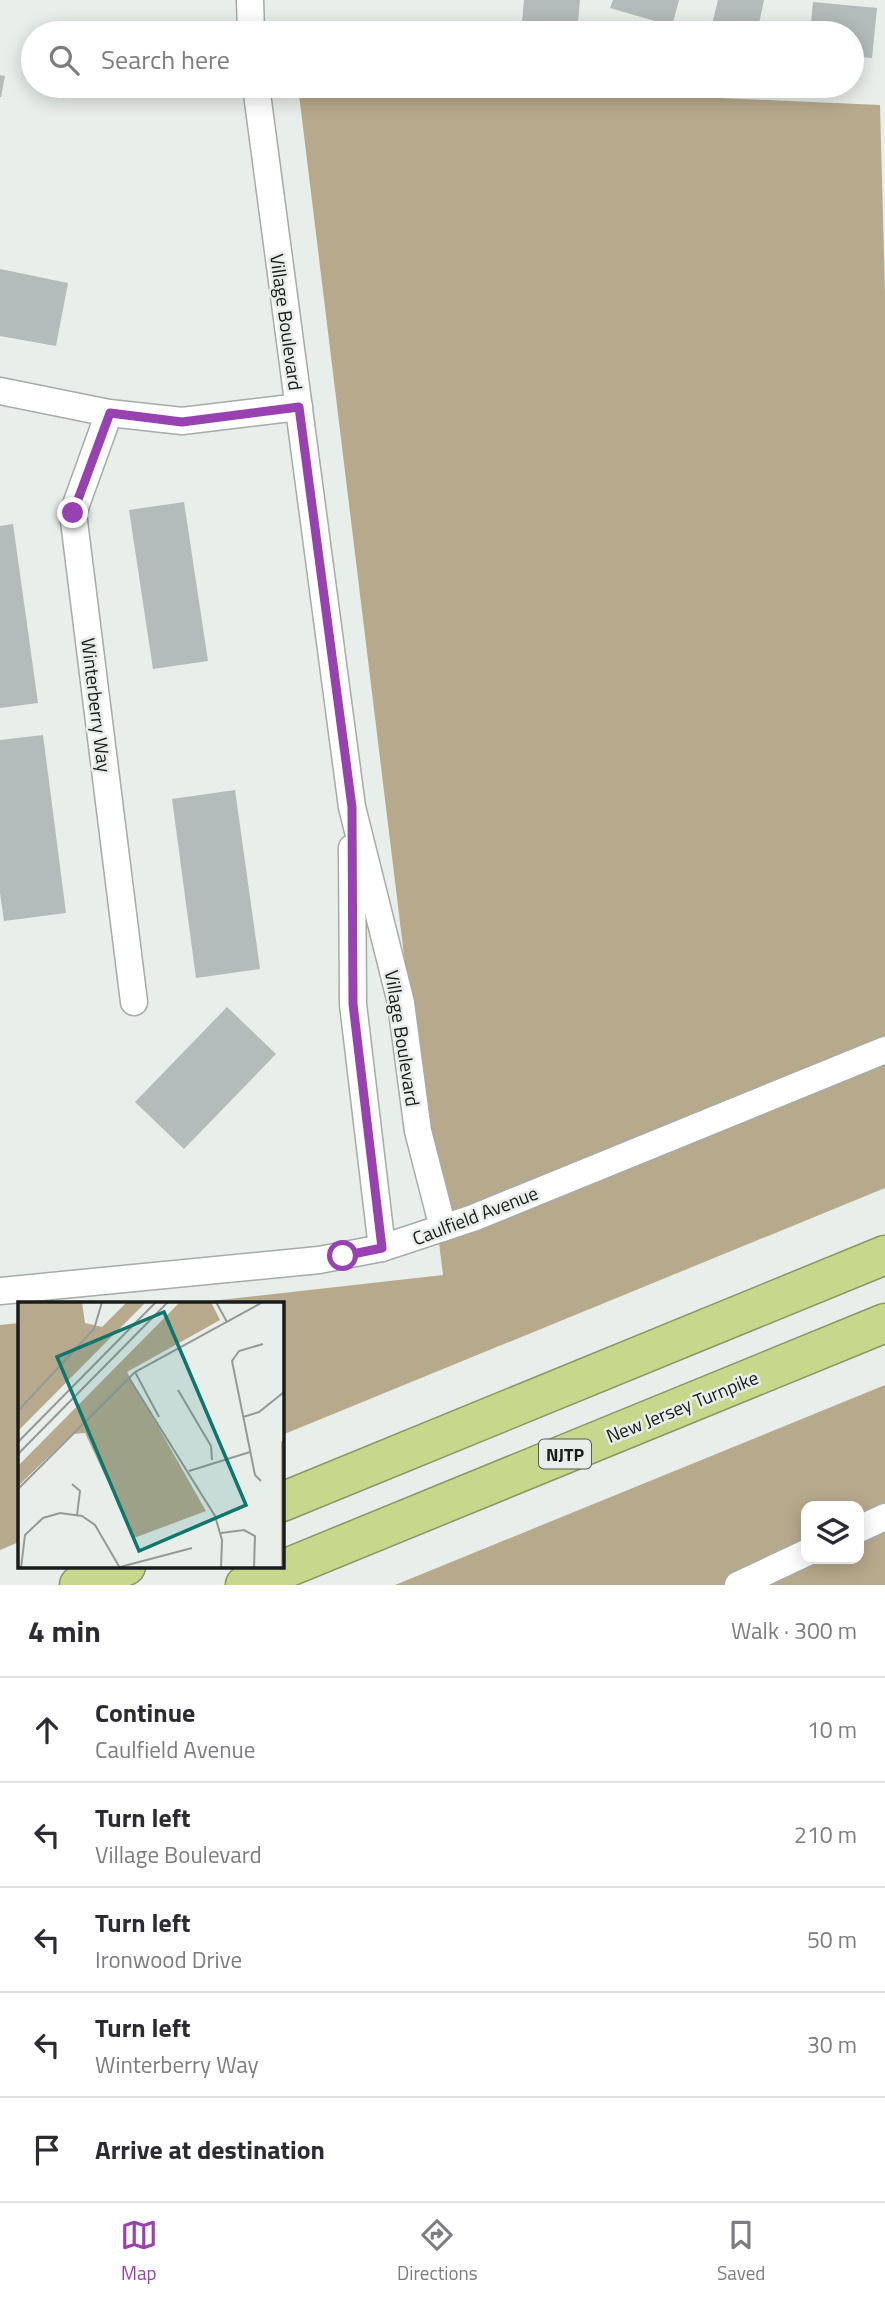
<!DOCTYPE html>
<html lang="en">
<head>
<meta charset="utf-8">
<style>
  body { margin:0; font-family:"Titillium Web",sans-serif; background:#f2f2f3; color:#2b2b33 }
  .controls { position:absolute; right:21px; bottom:21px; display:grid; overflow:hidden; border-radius:14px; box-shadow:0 4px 18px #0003 }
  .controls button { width:63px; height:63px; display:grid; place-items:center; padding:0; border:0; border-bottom:2px solid #e1e1e2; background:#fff; color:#2b2b33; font:35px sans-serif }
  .stop { position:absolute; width:21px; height:21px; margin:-16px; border:5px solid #9742b0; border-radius:50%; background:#fff }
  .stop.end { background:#9742b0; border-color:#fff; box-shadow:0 2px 7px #0008 }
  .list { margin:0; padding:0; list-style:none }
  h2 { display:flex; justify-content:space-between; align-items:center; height:91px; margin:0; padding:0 28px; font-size:30px }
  h2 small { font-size:23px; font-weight:400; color:#7c7c81 }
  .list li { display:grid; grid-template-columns:46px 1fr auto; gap:21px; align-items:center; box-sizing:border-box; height:105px; padding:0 28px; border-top:2px solid #e1e1e2 }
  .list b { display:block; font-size:26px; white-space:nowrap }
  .list p { margin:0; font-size:23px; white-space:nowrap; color:#7c7c81 }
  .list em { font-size:23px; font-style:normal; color:#7c7c81 }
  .icon { flex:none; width:38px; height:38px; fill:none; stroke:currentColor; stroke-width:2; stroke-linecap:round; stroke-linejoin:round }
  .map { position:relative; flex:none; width:885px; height:1585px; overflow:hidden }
  .search { position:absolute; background:#fff; box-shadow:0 4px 18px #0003; left:21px; right:21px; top:21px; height:77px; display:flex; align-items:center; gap:18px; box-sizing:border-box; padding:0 24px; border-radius:38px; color:#7c7c81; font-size:26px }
  .sheet { height:616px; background:#fff }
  nav { display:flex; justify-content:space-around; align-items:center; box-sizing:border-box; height:98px; border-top:2px solid #e1e1e2; background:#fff; font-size:19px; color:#7c7c81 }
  nav a { display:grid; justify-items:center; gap:4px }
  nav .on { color:#9742b0 }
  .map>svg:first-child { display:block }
  .forest { fill:#b7a98c; fill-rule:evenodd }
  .building { fill:#b3bcba }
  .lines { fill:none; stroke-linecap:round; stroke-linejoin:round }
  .street-casing { stroke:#a5aba6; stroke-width:29 }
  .highway-casing { stroke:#8a9664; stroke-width:41 }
  .street { stroke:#fff; stroke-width:26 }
  .highway { stroke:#c7d78b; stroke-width:38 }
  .route { stroke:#9742b0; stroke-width:9 }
  .labels { text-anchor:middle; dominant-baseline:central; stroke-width:5; stroke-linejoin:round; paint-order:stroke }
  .shield { fill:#e8eee9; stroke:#585b59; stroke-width:2 }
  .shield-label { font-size:18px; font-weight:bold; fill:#1a1c1b }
  .street-label { font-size:19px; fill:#1a1c1b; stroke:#e8eee9 }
  .inset-road { fill:none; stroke:#969a97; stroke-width:2 }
  .view { fill:#0f766e; fill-opacity:0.15; stroke:#0f766e; stroke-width:3.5 }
  .inset-edge { fill:none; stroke:#1a1c1b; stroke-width:3.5 }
</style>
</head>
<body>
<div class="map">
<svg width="885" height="1585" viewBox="0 0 885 1585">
  <rect width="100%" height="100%" fill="#e8eee9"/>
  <g class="forest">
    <path d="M298 86H448L880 105 885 293V1188L282 1435V1303H193L443 1275Z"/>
    <path d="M19 1323V1542L0 1550V1325Z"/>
    <path d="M885 1385V1585H395ZM806 1506H859V1559H806Z"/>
  </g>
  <g class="building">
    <path d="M524 0H580L577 33H521Z"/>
    <path d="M613 0H679L672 26 610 8Z"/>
    <path d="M718 0H764L757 33H710Z"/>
    <path d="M813 2 877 8 872 58 852 56V33H810Z"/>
    <path d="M0 75 5 76 1 97H0Z"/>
    <path d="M0 269 68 283 56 346 0 336Z"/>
    <path d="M184 502 208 661 153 669 129 510Z"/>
    <path d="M13 524 38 703 0 708V526Z"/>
    <path d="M43 735 66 913 4 921 0 893V740Z"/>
    <path d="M235 790 260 969 196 978 172 799Z"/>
    <path d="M227 1007 276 1054 184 1149 135 1102Z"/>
  </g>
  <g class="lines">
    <defs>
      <g id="street">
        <path d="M250 0 251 33"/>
        <path d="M256 86 352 807 401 1003 418 1131 443 1228"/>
        <path d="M0 391 109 413 182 421 299 407"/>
        <path d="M109 413 73 513 134 1002"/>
        <path d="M352 848 353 1004 382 1248"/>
        <path d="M0 1291 319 1260 382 1248 473 1218 885 1050"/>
        <path d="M859 1529 885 1517"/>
        <path d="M738 1585 806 1553"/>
      </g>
      <g id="highway">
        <path d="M282 1502 885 1255"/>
        <path d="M79 1585 126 1566"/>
        <path d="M245 1585 885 1323"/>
      </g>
    </defs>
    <use href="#street" class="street-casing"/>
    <use href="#highway" class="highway-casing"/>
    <use href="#street" class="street"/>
    <use href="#highway" class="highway"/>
  </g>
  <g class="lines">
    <path class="route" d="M73 513 110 413 182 422 299 407 352 807 353 1004 382 1248 343 1256"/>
  </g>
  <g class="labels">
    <rect class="shield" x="539" y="1439.5" width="52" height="29" rx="5"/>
    <g class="shield-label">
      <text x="565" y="1454">NJTP</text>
    </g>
    <g class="street-label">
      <text transform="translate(287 322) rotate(82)">Village Boulevard</text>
      <text transform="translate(97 705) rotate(83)">Winterberry Way</text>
      <text transform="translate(403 1038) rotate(81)">Village Boulevard</text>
      <text transform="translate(475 1215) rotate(-21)">Caulfield Avenue</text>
      <text transform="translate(682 1406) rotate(-22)">New Jersey Turnpike</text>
    </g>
  </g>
  <g transform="translate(18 1302)">
    <rect width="266" height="266" fill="#e8eee9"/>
    <path d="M0 0H64L67 21 84 25 109 0H128L0 129ZM162 0H193L202 18 109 70 188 209 116 236 67 131 54 132 0 184V164ZM266 137V266H263V140Z" fill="#b7a98c"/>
    <path class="inset-road" d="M198 0 209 20M117 70 141 115M111 76 197 214 204 238 203 266M160 88 193 144 194 158M0 109 76 27 84 0M225 115 241 110 266 90M0 140 138 0M0 152 150 0M171 169 232 150M243 179 237 173 214 59 221 49 245 42M54 182 62 189 59 213M0 187 117 70 245 0M203 231 226 228 237 234 236 266M102 265 174 246M3 266 7 233 25 216 42 211 64 214 77 223 102 266"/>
    <path class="view" d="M146 10 228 203 121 249 39 55Z"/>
    <rect width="266" height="266" class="inset-edge"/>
  </g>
</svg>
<div class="controls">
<button><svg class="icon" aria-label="layers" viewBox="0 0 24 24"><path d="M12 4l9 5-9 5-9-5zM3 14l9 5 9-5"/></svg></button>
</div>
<div class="stop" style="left:343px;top:1256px"></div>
<div class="stop end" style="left:73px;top:513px"></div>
<div class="search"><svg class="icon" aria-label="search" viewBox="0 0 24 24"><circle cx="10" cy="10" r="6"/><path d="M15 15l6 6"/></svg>Search here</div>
</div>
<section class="sheet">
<h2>4 min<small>Walk · 300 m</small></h2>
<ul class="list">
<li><svg class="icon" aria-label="ahead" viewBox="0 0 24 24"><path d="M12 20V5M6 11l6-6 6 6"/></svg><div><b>Continue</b><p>Caulfield Avenue</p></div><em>10 m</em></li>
<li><svg class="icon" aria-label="left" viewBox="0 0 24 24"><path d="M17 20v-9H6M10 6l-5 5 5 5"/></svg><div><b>Turn left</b><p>Village Boulevard</p></div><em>210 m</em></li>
<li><svg class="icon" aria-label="left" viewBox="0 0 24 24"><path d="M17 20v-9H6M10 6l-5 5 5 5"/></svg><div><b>Turn left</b><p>Ironwood Drive</p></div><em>50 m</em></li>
<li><svg class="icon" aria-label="left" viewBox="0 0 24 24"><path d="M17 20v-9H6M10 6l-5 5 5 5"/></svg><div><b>Turn left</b><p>Winterberry Way</p></div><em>30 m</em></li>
<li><svg class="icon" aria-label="arrive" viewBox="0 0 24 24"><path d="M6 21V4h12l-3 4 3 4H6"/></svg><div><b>Arrive at destination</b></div></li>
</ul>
</section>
<nav>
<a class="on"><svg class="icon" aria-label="map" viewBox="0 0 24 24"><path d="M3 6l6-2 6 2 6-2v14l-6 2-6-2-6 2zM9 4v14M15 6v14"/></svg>Map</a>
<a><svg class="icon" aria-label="directions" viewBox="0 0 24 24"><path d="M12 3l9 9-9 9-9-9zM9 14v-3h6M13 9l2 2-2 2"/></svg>Directions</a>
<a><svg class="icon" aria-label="saved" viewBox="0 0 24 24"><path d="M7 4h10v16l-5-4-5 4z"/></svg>Saved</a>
</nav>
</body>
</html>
